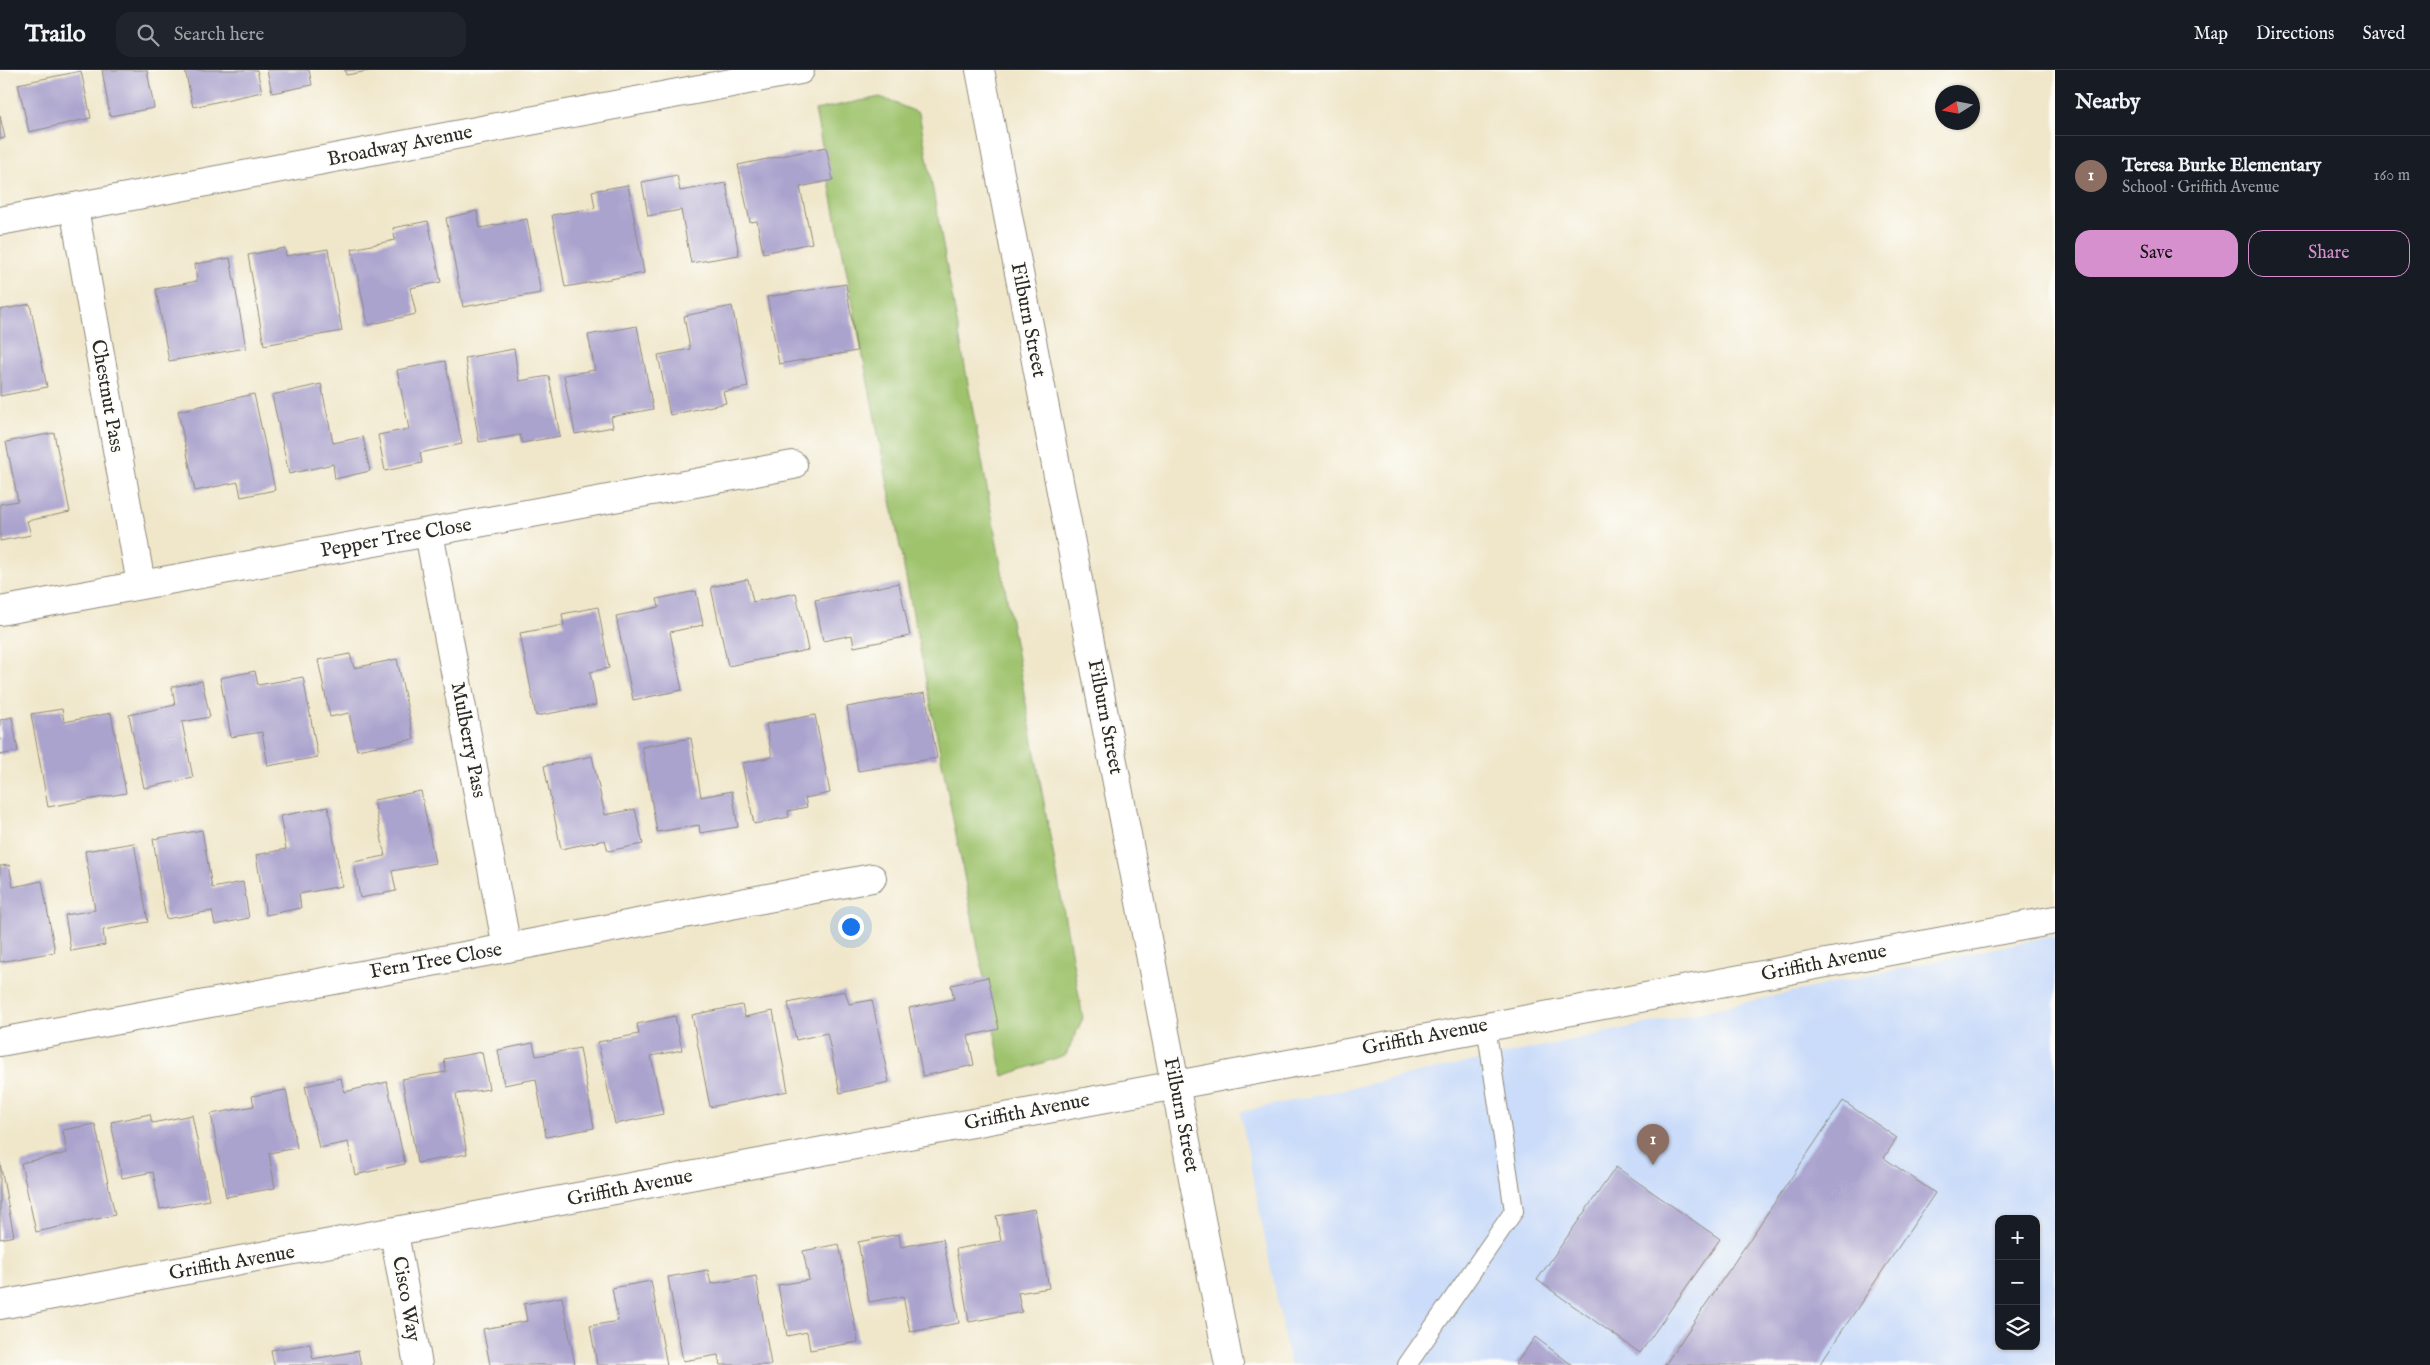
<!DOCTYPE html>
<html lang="en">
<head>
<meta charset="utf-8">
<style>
  body { margin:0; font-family:"IM FELL English",serif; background:#20242c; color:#f1f3f6 }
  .controls { position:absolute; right:15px; bottom:15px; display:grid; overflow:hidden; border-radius:10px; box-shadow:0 1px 4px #0004 }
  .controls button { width:45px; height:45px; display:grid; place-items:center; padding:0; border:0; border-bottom:1px solid #363941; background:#171b24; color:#f1f3f6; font:25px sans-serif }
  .compass { position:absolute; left:1935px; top:15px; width:45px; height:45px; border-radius:50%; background:#171b24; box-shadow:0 1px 4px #0004; rotate:259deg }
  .you { position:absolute; left:850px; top:856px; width:18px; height:18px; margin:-12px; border:4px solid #fff; border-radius:50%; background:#1a73e8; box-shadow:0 0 0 8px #1a73e833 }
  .badge { display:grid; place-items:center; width:32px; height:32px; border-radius:50%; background:#d690ce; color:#fff; font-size:16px; font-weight:700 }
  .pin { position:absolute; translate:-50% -41px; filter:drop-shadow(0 1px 2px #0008) }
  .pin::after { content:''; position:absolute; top:26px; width:18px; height:15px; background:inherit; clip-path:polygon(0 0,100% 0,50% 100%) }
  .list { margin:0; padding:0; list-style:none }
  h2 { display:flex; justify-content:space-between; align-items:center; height:65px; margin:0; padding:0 20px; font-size:21px }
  h2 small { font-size:16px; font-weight:400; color:#9ea1a6 }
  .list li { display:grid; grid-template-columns:32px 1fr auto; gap:15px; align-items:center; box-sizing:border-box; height:80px; padding:0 20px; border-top:1px solid #363941 }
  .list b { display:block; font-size:19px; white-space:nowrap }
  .list p { margin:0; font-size:16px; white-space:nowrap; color:#9ea1a6 }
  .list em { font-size:16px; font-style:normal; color:#9ea1a6 }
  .actions { display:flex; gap:10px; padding:15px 20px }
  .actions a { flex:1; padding:11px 0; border:1px solid #d690ce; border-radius:15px; text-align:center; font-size:18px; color:#d690ce }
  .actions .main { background:#d690ce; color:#111 }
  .icon { flex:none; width:28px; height:28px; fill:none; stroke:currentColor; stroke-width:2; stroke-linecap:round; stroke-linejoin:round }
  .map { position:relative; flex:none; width:2055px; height:1295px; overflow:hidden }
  header { display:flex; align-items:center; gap:30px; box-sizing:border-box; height:70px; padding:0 25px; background:#171b24; border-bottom:1px solid #363941 }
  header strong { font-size:24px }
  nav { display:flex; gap:28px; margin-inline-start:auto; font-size:18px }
  .search { width:350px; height:45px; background:#20242c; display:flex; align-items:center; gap:12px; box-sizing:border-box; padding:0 18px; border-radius:15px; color:#9ea1a6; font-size:19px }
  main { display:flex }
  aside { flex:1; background:#171b24 }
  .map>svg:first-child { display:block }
  .built { fill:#cadcf9; fill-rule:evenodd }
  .green { fill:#9fc36d; stroke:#65774c }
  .building { fill:#aaa3cd }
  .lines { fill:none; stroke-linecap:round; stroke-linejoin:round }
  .lane-casing { stroke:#8e897b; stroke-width:20 }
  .street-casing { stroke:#8e897b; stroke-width:30 }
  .secondary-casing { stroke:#8e897b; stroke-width:30 }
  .lane { stroke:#fff; stroke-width:18 }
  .street { stroke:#fff; stroke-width:28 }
  .secondary { stroke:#fff; stroke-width:28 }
  .labels { text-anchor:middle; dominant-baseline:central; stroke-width:4; stroke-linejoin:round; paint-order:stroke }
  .street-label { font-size:20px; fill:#2b2b2b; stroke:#fdfcf7 }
</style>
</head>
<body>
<header>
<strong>Trailo</strong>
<div class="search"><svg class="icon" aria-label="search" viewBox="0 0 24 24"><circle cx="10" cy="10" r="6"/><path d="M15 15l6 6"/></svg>Search here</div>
<nav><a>Map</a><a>Directions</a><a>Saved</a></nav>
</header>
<main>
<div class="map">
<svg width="2055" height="1295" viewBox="0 0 2055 1295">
  <rect width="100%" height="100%" fill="#fdfcf7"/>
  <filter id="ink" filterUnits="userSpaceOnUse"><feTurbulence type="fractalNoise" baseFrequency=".02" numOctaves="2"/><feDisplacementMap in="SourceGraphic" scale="10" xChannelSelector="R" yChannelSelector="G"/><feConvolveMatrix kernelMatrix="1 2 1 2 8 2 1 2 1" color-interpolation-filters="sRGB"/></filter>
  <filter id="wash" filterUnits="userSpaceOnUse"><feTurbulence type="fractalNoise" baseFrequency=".0096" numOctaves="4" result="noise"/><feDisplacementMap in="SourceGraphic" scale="20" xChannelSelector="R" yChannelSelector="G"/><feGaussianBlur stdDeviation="1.12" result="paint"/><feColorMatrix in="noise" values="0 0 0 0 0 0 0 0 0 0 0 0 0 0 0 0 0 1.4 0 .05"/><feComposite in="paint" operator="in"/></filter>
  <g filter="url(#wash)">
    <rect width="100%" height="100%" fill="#f0e7cb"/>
    <path class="built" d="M2055 865V1295H1290L1240 1042ZM1999 1149H2036V1276H1999Z"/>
    <path class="green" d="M880 27 919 43 1083 948 1066 985 1003 1006 815 40Z"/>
    <g id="blocks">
      <g class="building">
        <path d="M102 0H147L154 38 110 46Z"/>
        <path d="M185 0H257L262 22 193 37Z"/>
        <path d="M267 0H309L312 15 272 23Z"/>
        <path d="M345 0H369V1L346 5Z"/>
        <path d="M81 1 91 48 29 62 18 14Z"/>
        <path d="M0 46 5 68 0 69Z"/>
        <path d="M826 77 833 110 800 117 812 173 763 183 757 151 750 152 738 95Z"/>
        <path d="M677 105 680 121 726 113 739 185 691 193 681 140 648 146 642 112Z"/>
        <path d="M628 115 644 203 565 217 552 145 595 138 592 121Z"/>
        <path d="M477 141 480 158 527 149 541 223 463 237 446 148Z"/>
        <path d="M428 151 441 212 410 218 416 244 368 255 352 179 395 170 393 158Z"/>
        <path d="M285 178 286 186 328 179 342 261 264 275 248 185Z"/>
        <path d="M230 188 246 278 169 291 156 219 197 211 195 194Z"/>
        <path d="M846 214 857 281 779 294 767 227Z"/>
        <path d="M30 234 47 317 0 326V240Z"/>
        <path d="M732 236 748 317 723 322 726 333 670 345 658 285 690 279 684 246Z"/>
        <path d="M637 256 653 339 611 347 613 357 575 364 564 305 595 300 588 265Z"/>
        <path d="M514 279 519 311 549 306 560 366 522 373 520 365 479 372 465 288Z"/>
        <path d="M445 291 462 374 420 383 422 393 385 401 378 365 409 359 397 300Z"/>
        <path d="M321 314 333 373 363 367 370 401 335 409 333 394 289 404 272 325Z"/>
        <path d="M254 324 275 420 241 427 238 412 195 421 178 341Z"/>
        <path d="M54 363 70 442 27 451 31 465 0 471V434L18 431 6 372Z"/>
        <path d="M748 509 753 532 796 523 808 580 728 596 711 517Z"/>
        <path d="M899 513 910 566 854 577 852 565 823 571 815 530Z"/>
        <path d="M696 521 703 555 670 562 682 620 633 630 616 546 659 537 657 529Z"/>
        <path d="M598 537 609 598 590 602 596 635 536 646 520 563 564 555 562 544Z"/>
        <path d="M350 584 354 598 397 589 414 669 357 680 349 643 330 647 318 590Z"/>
        <path d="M255 601 258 615 303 607 318 687 268 696 262 662 231 667 220 608Z"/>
        <path d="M202 611 210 647 182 652 193 708 144 718 129 645 175 635 172 617Z"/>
        <path d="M925 623 937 688 858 701 847 637Z"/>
        <path d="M62 639 64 652 111 643 126 723 48 737 31 644Z"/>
        <path d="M815 645 830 723 805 728 807 737 788 741 789 747 754 754 742 693 772 687 766 654Z"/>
        <path d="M12 647 18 681 0 685V650Z"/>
        <path d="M691 668 701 727 732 721 738 757 700 763 699 755 657 762 642 677Z"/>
        <path d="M592 686 605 745 635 739 643 774 608 781 605 770 561 779 544 696Z"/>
        <path d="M421 721 435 793 392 801 396 821 360 828 354 792 385 786 374 730Z"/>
        <path d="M328 737 342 816 299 824 301 838 266 845 256 785 286 779 280 746Z"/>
        <path d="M202 760 212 818 243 812 249 848 215 855 212 841 166 849 153 769Z"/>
        <path d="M134 773 148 852 103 860 105 875 71 881 65 845 95 840 85 781Z"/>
        <path d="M9 795 13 817 42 811 55 882 0 892V796Z"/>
        <path d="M988 907 999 959 968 966 974 995 923 1006 909 938 954 929 951 915Z"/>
        <path d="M845 921 849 934 872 930 889 1012 840 1023 827 963 796 970 788 933Z"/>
        <path d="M742 935 745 947 773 941 788 1021 710 1037 692 945Z"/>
        <path d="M675 946 682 980 651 986 663 1044 615 1054 598 972 639 964 637 954Z"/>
        <path d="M533 973 536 986 580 978 594 1058 546 1067 536 1009 504 1015 498 980Z"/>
        <path d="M482 982 489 1019 456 1024 467 1084 417 1093 402 1009 446 1002 444 989Z"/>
        <path d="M341 1008 344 1022 387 1012 405 1094 355 1105 348 1072 319 1078 305 1016Z"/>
        <path d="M286 1020 297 1078 269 1083 275 1118 226 1127 211 1044 254 1036 252 1026Z"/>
        <path d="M1843 1031 1897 1068 1884 1088 1935 1123 1819 1295H1665Z"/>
        <path d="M150 1044 152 1053 192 1045 209 1130 160 1139 153 1102 122 1108 111 1052Z"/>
        <path d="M95 1054 115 1145 36 1162 21 1093 67 1083 63 1060Z"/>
        <path d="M0 1093 14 1166 0 1169Z"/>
        <path d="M1616 1097 1720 1169 1640 1283 1537 1210Z"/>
        <path d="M1035 1139 1049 1218 1018 1223 1022 1242 969 1252 956 1179 1001 1171 996 1146Z"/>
        <path d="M899 1164 901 1177 943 1169 959 1253 910 1262 903 1226 869 1232 858 1172Z"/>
        <path d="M839 1174 858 1272 810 1280 807 1262 787 1266 778 1215 809 1210 803 1181Z"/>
        <path d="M708 1200 711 1214 756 1206 771 1295H720L718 1285 683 1291 668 1207Z"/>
        <path d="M651 1211 667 1295H597L590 1256 618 1251 612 1218Z"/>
        <path d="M562 1227 575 1295H490L483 1259 527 1251 524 1234Z"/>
        <path d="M1535 1267 1572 1295H1515Z"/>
        <path d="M310 1274 313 1289 358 1281 361 1295H274L271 1280Z"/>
      </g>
    </g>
  </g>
  <g filter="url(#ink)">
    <use href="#blocks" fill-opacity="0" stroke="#8e897b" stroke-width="1"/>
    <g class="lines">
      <defs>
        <path id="lane" d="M1407 1295 1514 1141 1486 956"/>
        <g id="street">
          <path d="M74 138 141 514"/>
          <path d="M429 463 507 878"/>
          <path d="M0 541 793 395"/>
          <path d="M0 972 507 878 872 808"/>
          <path d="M394 1163 418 1295"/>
        </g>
        <g id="secondary">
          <path d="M980 0 1229 1295"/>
          <path d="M0 151 800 0"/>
          <path d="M0 1235C686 1110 1370 978 2055 850"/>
        </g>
      </defs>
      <use href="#lane" class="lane-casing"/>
      <use href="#street" class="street-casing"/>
      <use href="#secondary" class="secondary-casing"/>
      <use href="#lane" class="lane"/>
      <use href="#street" class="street"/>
      <use href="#secondary" class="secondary"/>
    </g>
  </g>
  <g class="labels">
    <g class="street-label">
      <text transform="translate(400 76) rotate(-11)">Broadway Avenue</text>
      <text transform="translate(1028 250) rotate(79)">Filburn Street</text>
      <text transform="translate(107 326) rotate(80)">Chestnut Pass</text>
      <text transform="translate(396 468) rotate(-10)">Pepper Tree Close</text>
      <text transform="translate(1105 647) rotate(79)">Filburn Street</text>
      <text transform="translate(468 670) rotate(79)">Mulberry Pass</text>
      <text transform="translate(436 891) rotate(-10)">Fern Tree Close</text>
      <text transform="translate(1824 893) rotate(-11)">Griffith Avenue</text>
      <text transform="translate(1425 967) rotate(-11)">Griffith Avenue</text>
      <text transform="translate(1027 1042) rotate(-11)">Griffith Avenue</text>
      <text transform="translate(1181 1045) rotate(79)">Filburn Street</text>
      <text transform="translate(630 1118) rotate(-11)">Griffith Avenue</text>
      <text transform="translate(232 1193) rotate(-10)">Griffith Avenue</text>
      <text transform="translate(406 1229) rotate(80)">Cisco Way</text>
    </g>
  </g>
</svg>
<div class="controls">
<button>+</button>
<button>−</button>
<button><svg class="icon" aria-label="layers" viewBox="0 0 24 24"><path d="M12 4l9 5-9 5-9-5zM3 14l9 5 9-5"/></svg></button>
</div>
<svg class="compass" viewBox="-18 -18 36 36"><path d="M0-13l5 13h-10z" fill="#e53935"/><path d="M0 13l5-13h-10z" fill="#9ea1a6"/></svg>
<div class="you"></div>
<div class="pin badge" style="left:1653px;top:1095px;background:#8d6e63">1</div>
</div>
<aside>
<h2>Nearby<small></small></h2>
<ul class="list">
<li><span class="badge" style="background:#8d6e63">1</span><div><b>Teresa Burke Elementary</b><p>School · Griffith Avenue</p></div><em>160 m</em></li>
</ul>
<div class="actions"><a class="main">Save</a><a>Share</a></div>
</aside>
</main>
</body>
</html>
